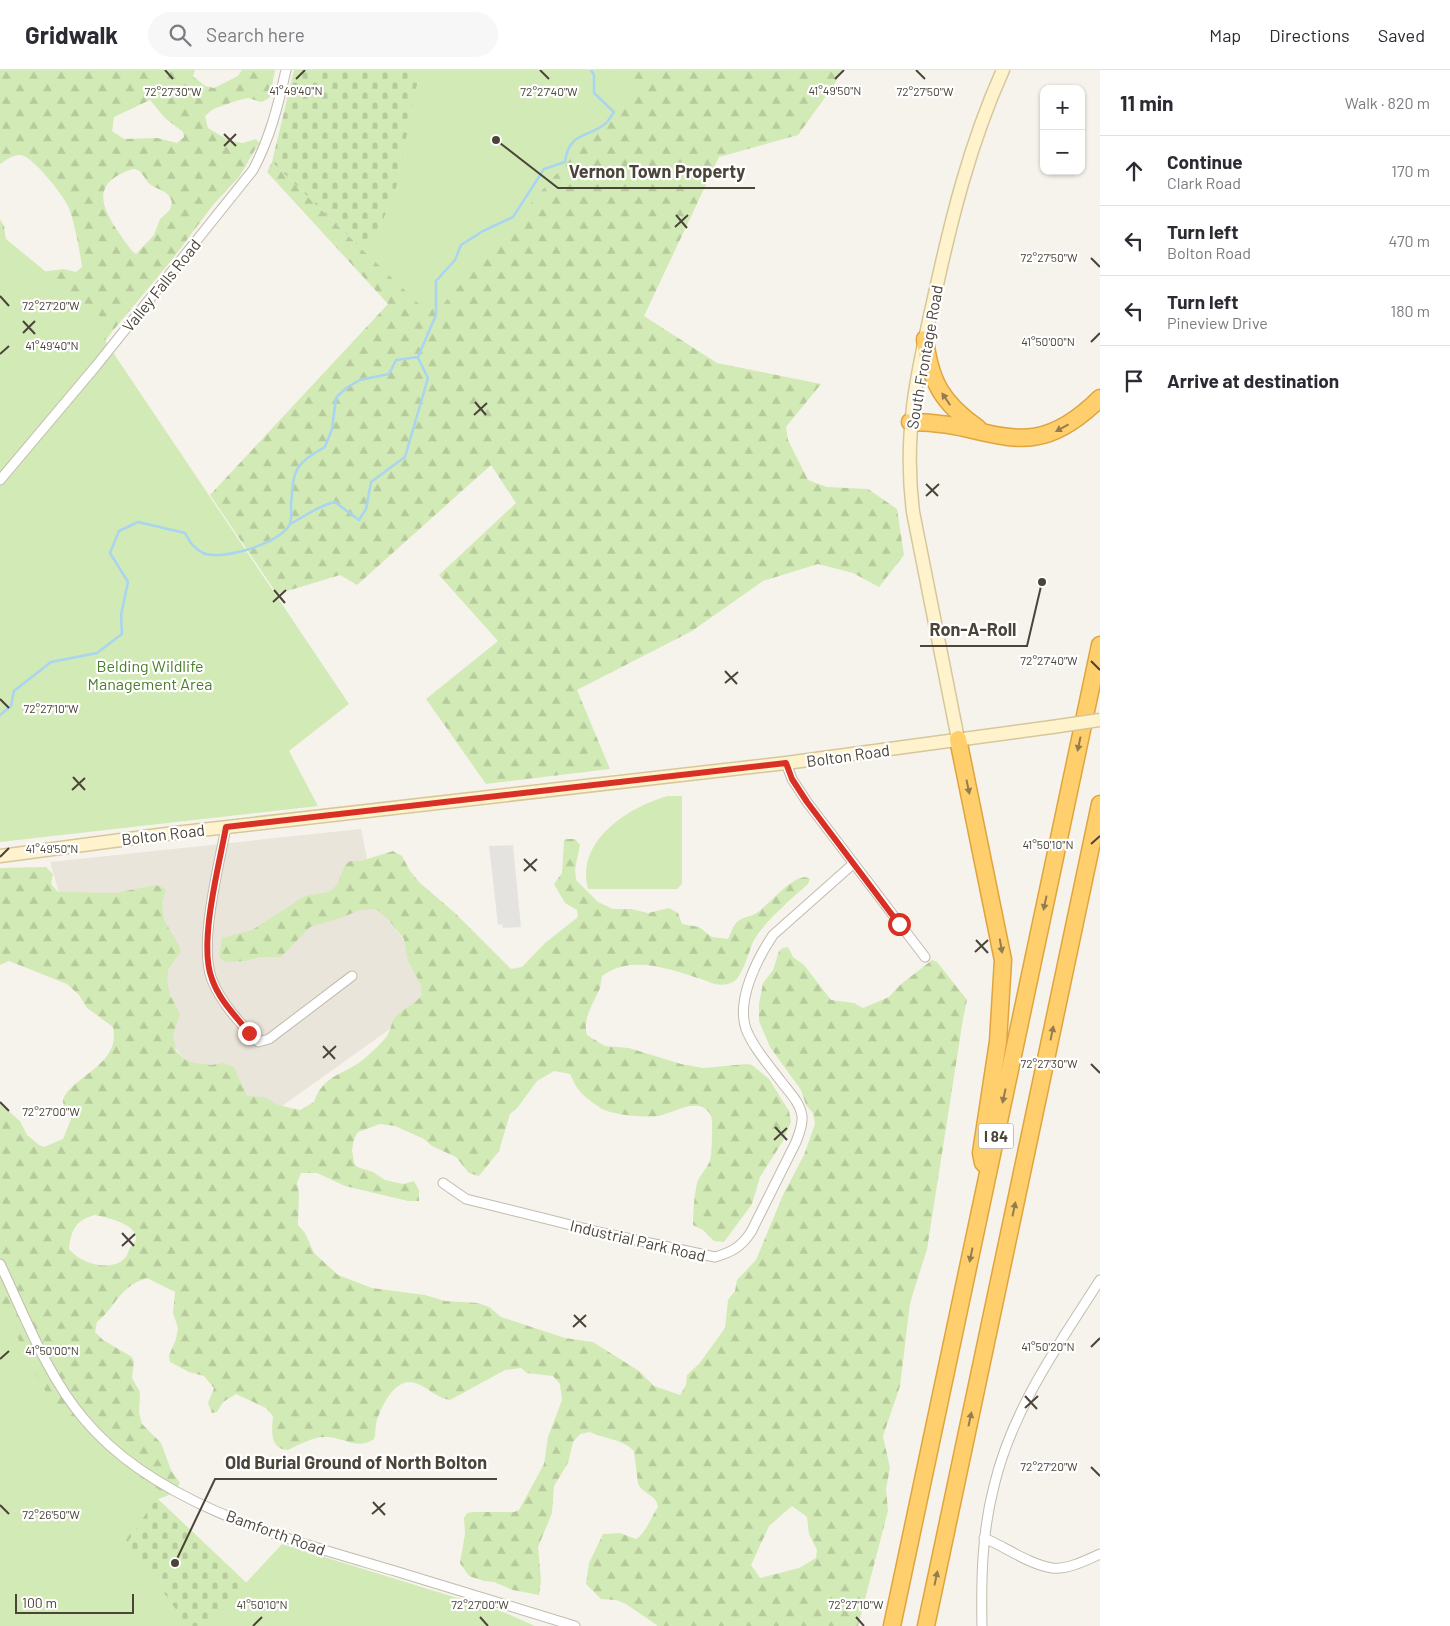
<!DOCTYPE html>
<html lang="en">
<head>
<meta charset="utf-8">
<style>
  body { margin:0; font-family:Barlow,sans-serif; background:#f7f7f7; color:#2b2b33 }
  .controls { position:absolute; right:15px; top:15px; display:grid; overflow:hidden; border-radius:10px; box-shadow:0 1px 4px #0004 }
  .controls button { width:45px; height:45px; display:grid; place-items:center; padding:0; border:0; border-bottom:1px solid #e1e1e2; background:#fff; color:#2b2b33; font:25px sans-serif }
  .scale { position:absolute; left:15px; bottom:12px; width:119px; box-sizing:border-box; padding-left:5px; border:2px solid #4b4439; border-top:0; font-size:14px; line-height:18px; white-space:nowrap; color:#4b4439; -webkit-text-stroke:4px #fff; paint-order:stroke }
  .stop { position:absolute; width:15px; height:15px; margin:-11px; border:4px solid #d93025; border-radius:50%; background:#fff }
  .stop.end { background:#d93025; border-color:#fff; box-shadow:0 1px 5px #0008 }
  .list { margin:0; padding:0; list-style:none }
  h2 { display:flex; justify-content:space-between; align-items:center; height:65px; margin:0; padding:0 20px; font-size:21px }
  h2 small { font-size:16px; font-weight:400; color:#7c7c81 }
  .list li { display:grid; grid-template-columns:32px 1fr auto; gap:15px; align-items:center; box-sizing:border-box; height:70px; padding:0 20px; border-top:1px solid #e1e1e2 }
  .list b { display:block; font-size:19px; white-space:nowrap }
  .list p { margin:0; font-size:16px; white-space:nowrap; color:#7c7c81 }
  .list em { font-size:16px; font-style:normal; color:#7c7c81 }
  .icon { flex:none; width:28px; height:28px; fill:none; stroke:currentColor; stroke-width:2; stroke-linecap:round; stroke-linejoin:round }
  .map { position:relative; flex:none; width:1100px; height:1556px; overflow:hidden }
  header { display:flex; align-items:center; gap:30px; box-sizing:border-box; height:70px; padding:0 25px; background:#fff; border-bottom:1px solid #e1e1e2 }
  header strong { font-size:24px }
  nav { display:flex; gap:28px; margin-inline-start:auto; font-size:18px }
  .search { width:350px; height:45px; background:#f7f7f7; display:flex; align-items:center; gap:12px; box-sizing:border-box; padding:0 18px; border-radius:28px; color:#7c7c81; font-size:19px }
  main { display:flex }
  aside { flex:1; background:#fff }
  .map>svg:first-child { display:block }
  .residential { fill:#eae5da }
  .forest { fill:url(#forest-firs); fill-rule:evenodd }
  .cemetery { fill:url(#cemetery-stones) }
  .park { fill:#d2eab5 }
  .parking { fill:#e5e3e0 }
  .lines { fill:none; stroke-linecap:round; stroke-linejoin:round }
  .stream { stroke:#a9d4f2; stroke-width:2.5 }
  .street-casing { stroke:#c2bbae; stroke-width:11 }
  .secondary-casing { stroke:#d6c79b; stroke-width:15 }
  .highway-casing { stroke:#e0a43c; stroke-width:19 }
  .street { stroke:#fff; stroke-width:9 }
  .secondary { stroke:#fff3cd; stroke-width:12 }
  .highway { stroke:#ffcf6e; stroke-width:16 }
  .secondary-bridge-casing { stroke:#d6c79b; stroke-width:15; stroke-linecap:butt }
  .secondary-bridge { stroke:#fff3cd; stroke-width:12 }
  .oneway { fill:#937c4e }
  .route { stroke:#d93025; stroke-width:6 }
  .ticks { fill:none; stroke:#4b4439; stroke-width:2 }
  .labels { text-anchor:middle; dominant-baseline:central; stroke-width:4.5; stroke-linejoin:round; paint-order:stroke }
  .shield { fill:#fff; stroke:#817c74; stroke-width:1 }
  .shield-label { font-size:15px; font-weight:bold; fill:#4b4439 }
  .street-label { font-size:16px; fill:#4b4439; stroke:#fff }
  .park-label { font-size:16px; fill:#4a7f2a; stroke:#fff }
  .ticks-label { font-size:12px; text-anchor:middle; fill:#4b4439; stroke:#fff; stroke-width:4.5; stroke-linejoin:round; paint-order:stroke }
  .leader { fill:none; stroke:#4b4439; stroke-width:2 }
  .callout-dot { fill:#4b4439; stroke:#fff; stroke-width:2 }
  .callout-label { font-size:18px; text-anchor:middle; font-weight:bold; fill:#4b4439; stroke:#fff; stroke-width:4.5; stroke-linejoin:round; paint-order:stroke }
</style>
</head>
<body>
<header>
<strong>Gridwalk</strong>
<div class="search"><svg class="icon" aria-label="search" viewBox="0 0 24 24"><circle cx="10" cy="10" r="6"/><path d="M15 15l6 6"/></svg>Search here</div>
<nav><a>Map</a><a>Directions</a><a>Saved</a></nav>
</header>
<main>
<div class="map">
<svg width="1100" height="1556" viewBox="0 0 1100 1556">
  <defs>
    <pattern id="forest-firs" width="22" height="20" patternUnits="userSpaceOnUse" patternTransform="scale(1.25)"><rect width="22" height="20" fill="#d2eab5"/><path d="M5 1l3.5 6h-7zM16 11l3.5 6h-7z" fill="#b6ca9c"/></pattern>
    <pattern id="cemetery-stones" width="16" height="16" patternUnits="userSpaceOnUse" patternTransform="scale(1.25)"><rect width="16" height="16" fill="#d2eab5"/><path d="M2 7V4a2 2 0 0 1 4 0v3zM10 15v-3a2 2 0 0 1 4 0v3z" fill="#b6ca9c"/></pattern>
  </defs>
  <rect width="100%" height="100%" fill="#f6f3ec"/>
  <path class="residential" d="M361 759 376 832 442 922 240 1066 155 950 68 854 50 792Z"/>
  <g class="forest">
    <path d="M0 0H195L193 6 205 16 214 18 238 6 242 0H275L270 27 266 30 261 32 248 28 239 30 213 39 205 46 208 58 230 71 243 73 256 69 259 73 239 107 213 135 171 191 111 263 77 309 0 401V149L4 156 7 177 41 202 63 199 76 202 82 197C80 182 74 149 68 136 63 125 33 87 21 85 13 84 6 90 0 94ZM150 30 165 48 183 62 184 67 177 73 157 68 124 69 112 61 114 47ZM133 99C144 100 143 109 151 115 160 121 168 120 172 132L170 140 160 149 154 165 136 184 132 181C111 151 79 116 133 99Z"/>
    <path d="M420 0H842L834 15 798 65 719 87 644 246 717 293 821 314 786 357 788 370 808 410 827 417 868 419 897 439 904 485 879 517 853 503 818 494 763 511 692 561 577 620 610 699 486 714 426 629 498 571 439 505 516 433 491 395 357 515 340 505 277 524 210 425 388 234 267 102 272 92 367 184 395 124Z"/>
    <path d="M566 769H575L580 775 575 799 576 810 598 832 613 839H631L648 843 669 838 678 843 682 854 699 857 712 867 728 869C732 862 732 857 737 852 743 847 749 847 755 844 768 837 796 799 810 809L808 814C793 827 761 855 753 872 749 881 742 908 733 912 720 918 713 913 701 909 670 899 631 884 602 906 601 910 601 914 600 918 594 932 582 949 587 965L605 976 629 978 681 994 703 998 747 994 752 995 769 1009 789 1041 791 1052 783 1071 760 1107 752 1134 724 1172 714 1171 703 1160 693 1155C693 1141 694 1127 697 1113 700 1104 707 1099 710 1090 712 1086 713 1048 711 1045 699 1025 674 1043 658 1046 646 1048 609 1045 599 1037 593 1033 583 1026 579 1020 575 1016 573 1009 570 1004L554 1001 537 1011 518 1037 510 1044 499 1081 479 1106 469 1103 456 1087 432 1076 424 1069 395 1056 380 1054 358 1062 354 1069 352 1080 354 1093 357 1097 373 1102 385 1110 403 1114 414 1111 419 1120V1131H408L345 1116 317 1103H301L297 1113 299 1123 298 1155 305 1163 314 1183 338 1205 372 1218 425 1225 445 1231 478 1233 489 1237 501 1247 565 1268 593 1272 639 1301 654 1316 680 1325 686 1315 687 1305 699 1294 725 1258 728 1230 735 1221 737 1210 756 1190 783 1125 804 1085 815 1054 813 1043 806 1035 801 1020 770 977 759 951V934L763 913 773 900 779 881 783 878 788 877 793 887 804 895 831 930 854 933 863 938 889 927 900 915 932 890 937 892 967 930 963 949 927 1179 910 1233 900 1316 883 1366 890 1398 886 1419 888 1441 858 1556H658L626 1534 616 1530 601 1529 586 1514 589 1493 603 1464 620 1463 636 1469C646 1463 651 1447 658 1437 657 1425 643 1424 638 1414L634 1381C623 1369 604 1369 590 1362L580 1364 573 1372 568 1393 554 1416 552 1443 538 1477 541 1510 539 1525 513 1520 494 1512 484 1511 469 1506 460 1493 465 1464 464 1448 467 1443 473 1442H514L519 1440 544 1394 548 1367 562 1330 560 1314 553 1306 527 1303 521 1298 505 1300 450 1330C436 1328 428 1317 415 1313 395 1306 380 1338 376 1354 375 1359 376 1364 374 1369 357 1381 342 1366 325 1367 313 1367 298 1375 288 1380 269 1379 272 1360 273 1346L266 1338 236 1324 223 1332 217 1342 212 1343 208 1333 214 1318 204 1306 189 1302 170 1292 169 1286 176 1269 178 1258 173 1243 175 1222 147 1208C118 1217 117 1236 97 1252L95 1262 103 1270 132 1287 134 1292 132 1308 140 1322 139 1343 142 1354 161 1373 171 1400 180 1413C176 1423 165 1427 155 1430L123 1480 0 1556V1034L20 1051 27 1065 39 1075 44 1077 63 1069 71 1049C69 1043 63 1038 63 1031 63 1027 66 1024 68 1021 86 1001 120 990 113 957L87 938 79 925 67 914 9 891 0 895V798L46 797 53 804 51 814 58 822 116 823 156 815 166 819 162 834 164 850 180 877V883L168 900 167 911 170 925 180 944 173 965 176 981 184 989 194 993 212 995 223 993 234 997 247 1026 264 1027 278 1035 300 1040 314 1032C324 1003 346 1005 365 988 373 981 385 971 389 962 392 957 391 952 395 947 403 938 415 935 422 925L421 915 408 891 404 869 388 849 376 839 360 840 340 848 310 857 281 887H260L245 891 225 892 219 887 222 868 252 860 305 826 329 822 337 815 345 795 350 791H361L393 781 402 786 410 801 420 813 455 843 511 899 522 897 545 873 578 847 577 840 565 833 554 814 562 803 564 770ZM95 1145C106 1147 136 1154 136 1168 136 1173 132 1174 130 1178 128 1181 128 1185 125 1188 111 1203 80 1193 69 1179 71 1161 75 1150 95 1145ZM792 1436 807 1447 809 1464 817 1480 816 1488 799 1498 760 1508 751 1495 769 1456Z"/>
  </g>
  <g class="cemetery">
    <path d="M294 0H420L395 124 367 184 272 92Z"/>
    <path d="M158 1429 252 1518 219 1556H183L123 1480 152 1434Z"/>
  </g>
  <g class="park">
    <path d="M420 0H609L633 16 440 238 422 237 367 184 395 124Z"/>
    <path d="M0 164 113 257 104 269 349 634 289 681 318 736 0 772Z"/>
    <path d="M668 726H682V814L677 819H588C575 771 628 737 668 726Z"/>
    <path d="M0 1229C19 1269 36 1315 66 1349 94 1379 131 1400 164 1423L122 1465 188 1556H0Z"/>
    <path d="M282 1474 506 1543 535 1556H206Z"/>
  </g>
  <path class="parking" d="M513 775 521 857 503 858 502 854 498 855 489 776Z"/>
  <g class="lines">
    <g class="stream">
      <path d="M290 454C306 446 317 436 335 432L359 450 366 439 371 412 405 387 428 308 418 288"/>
      <path d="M0 645 11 636 14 621 51 592 97 583 122 564 121 545 128 512 110 483 119 461 138 452 185 463C190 472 193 478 203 483 221 491 280 474 290 454 292 449 291 440 291 435 294 399 293 395 325 377L332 359 336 328 346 318 360 310 389 304 396 290 418 287 436 245V211L455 190 461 175 483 161 513 147 544 99 565 92C569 62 585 69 605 54 608 52 611 46 614 42L594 23V5L591 0"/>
    </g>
    <defs>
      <g id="street">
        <path d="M0 410 96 296 253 100C270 68 278 36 286 0"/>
        <path d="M786 693 792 709 807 732 925 887"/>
        <path d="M226 757C219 796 198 875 212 910 221 933 241 954 258 972L269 969 352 906"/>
        <path d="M443 1113 466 1129 603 1163 715 1187C732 1182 741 1177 751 1162L796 1072C799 1064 803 1055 802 1046 800 1032 788 1021 780 1010 768 994 753 977 746 959 736 930 757 889 773 865L853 794"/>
        <path d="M0 1194C25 1246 46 1304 84 1349 156 1436 290 1470 395 1501 455 1519 515 1538 575 1556"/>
        <path d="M984 1468C1006 1477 1028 1494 1052 1498 1067 1500 1087 1490 1100 1484"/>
        <path d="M982 1556C981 1509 982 1462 994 1416 1012 1340 1058 1275 1100 1210"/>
      </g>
      <g id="secondary">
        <path d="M958 669 913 442C903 364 917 303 934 228 951 150 970 73 1003 0"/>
        <path d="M0 786 166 764 786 693 1052 657"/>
      </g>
      <g id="highway">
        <path d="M925 269C930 312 943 334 978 358"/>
        <path d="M910 352C992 351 1027 401 1100 328"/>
        <path d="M958 669 1003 890 998 972 981 1083 983 1093"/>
        <path d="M892 1556 1100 575"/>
        <path d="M926 1556 1100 734"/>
      </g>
    </defs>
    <use href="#street" class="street-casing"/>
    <use href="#secondary" class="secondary-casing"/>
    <use href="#highway" class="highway-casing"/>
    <use href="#street" class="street"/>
    <use href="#secondary" class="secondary"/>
    <use href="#highway" class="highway"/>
    <defs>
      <path id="secondary-bridge" d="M1052 657 1100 650"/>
    </defs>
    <use href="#secondary-bridge" class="secondary-bridge-casing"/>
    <use href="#secondary-bridge" class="secondary-bridge"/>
  </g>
  <defs><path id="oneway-solid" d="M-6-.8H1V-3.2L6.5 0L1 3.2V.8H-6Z" transform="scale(1.25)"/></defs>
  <g class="oneway">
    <use href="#oneway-solid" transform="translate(946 329) rotate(-124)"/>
    <use href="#oneway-solid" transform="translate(1062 358) rotate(151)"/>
    <use href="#oneway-solid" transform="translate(1079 674) rotate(102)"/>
    <use href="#oneway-solid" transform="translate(968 717) rotate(78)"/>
    <use href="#oneway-solid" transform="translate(1045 833) rotate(102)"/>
    <use href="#oneway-solid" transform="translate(1001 876) rotate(80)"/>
    <use href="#oneway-solid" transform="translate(1052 963) rotate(-78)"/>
    <use href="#oneway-solid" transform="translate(1004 1026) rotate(102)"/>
    <use href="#oneway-solid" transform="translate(1014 1139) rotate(-78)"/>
    <use href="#oneway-solid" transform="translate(971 1185) rotate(102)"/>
    <use href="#oneway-solid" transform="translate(970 1349) rotate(-78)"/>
    <use href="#oneway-solid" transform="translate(936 1508) rotate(-78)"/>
  </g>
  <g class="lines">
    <path class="route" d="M249 963C236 946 219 930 212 909 198 874 219 796 226 757L786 693 792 709 807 732 899 854"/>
  </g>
  <path class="ticks" d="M165 0 173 9M540 0 549 9M916 0 925 9M296 9 305 0M835 9 844 0M224 64 236 76M224 76 236 64M676 145 687 158M675 157 688 145M1091 188 1100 197M0 226 9 236M23 251 35 264M23 263 35 251M1091 272 1100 263M0 284 9 276M475 332 486 345M474 345 487 333M926 414 938 426M926 426 939 414M274 520 285 533M273 532 286 520M1091 591 1100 600M725 601 737 614M725 613 738 602M0 629 9 638M73 707 85 720M72 720 85 708M1091 774 1100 766M0 787 9 778M524 789 536 801M524 801 537 789M976 870 988 883M975 882 988 870M323 976 335 989M323 988 336 976M1091 994 1100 1003M0 1032 9 1041M775 1057 787 1070M774 1070 787 1058M122 1163 134 1176M122 1176 135 1164M574 1245 586 1257M573 1257 586 1245M1091 1277 1100 1268M0 1289 9 1281M1025 1326 1037 1339M1025 1338 1038 1326M1091 1397 1100 1406M373 1432 385 1445M0 1435 9 1444M372 1444 385 1433M480 1547 488 1556M856 1547 864 1556M253 1556 262 1547"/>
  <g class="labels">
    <rect class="shield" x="978.5" y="1053.5" width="35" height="25" rx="4"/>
    <g class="shield-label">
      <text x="996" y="1066">I 84</text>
    </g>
    <g class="street-label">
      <text transform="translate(161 215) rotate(-51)">Valley Falls Road</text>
      <text transform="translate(924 287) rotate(-80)">South Frontage Road</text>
      <text transform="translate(848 685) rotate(-8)">Bolton Road</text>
      <text transform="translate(163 764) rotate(-7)">Bolton Road</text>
      <text transform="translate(638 1170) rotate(13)">Industrial Park Road</text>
      <text transform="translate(276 1462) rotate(20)">Bamforth Road</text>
    </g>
    <g class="park-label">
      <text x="150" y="595">Belding Wildlife<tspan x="150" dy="18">Management Area</tspan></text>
    </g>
  </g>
  <g class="ticks-label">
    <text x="296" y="25">41°49'40"N</text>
    <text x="835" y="25">41°49'50"N</text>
    <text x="173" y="26">72°27'30"W</text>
    <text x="549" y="26">72°27'40"W</text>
    <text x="925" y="26">72°27'50"W</text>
    <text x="1049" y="192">72°27'50"W</text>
    <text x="51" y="240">72°27'20"W</text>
    <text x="1048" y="276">41°50'00"N</text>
    <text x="52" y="280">41°49'40"N</text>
    <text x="1049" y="595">72°27'40"W</text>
    <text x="51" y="643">72°27'10"W</text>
    <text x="1048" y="779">41°50'10"N</text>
    <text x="52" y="783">41°49'50"N</text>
    <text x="1049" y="998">72°27'30"W</text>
    <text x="51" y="1046">72°27'00"W</text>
    <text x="1048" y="1281">41°50'20"N</text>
    <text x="52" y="1285">41°50'00"N</text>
    <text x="1049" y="1401">72°27'20"W</text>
    <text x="51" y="1449">72°26'50"W</text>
    <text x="480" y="1539">72°27'00"W</text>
    <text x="856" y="1539">72°27'10"W</text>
    <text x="262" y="1539">41°50'10"N</text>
  </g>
  <path class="leader" d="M496 70L558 118H755M1042 512L1027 576H920M175 1493L215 1409H497"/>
  <g class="callout-dot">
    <circle cx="496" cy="70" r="5"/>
    <circle cx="1042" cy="512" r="5"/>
    <circle cx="175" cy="1493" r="5"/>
  </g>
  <g class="callout-label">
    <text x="657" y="108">Vernon Town Property</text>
    <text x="973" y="566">Ron-A-Roll</text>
    <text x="356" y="1399">Old Burial Ground of North Bolton</text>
  </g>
</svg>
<div class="controls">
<button>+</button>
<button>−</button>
</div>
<div class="scale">100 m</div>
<div class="stop" style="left:899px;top:854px"></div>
<div class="stop end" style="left:249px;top:963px"></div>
</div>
<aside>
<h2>11 min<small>Walk · 820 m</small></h2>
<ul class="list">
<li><svg class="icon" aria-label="ahead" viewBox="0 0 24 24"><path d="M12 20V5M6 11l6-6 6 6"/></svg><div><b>Continue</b><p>Clark Road</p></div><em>170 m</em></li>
<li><svg class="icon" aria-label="left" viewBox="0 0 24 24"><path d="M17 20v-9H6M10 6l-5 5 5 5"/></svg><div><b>Turn left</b><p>Bolton Road</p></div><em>470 m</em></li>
<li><svg class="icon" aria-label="left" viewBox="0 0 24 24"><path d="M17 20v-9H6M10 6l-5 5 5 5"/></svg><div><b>Turn left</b><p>Pineview Drive</p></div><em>180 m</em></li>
<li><svg class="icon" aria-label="arrive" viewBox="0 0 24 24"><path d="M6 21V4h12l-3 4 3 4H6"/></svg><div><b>Arrive at destination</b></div></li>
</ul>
</aside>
</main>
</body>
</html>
